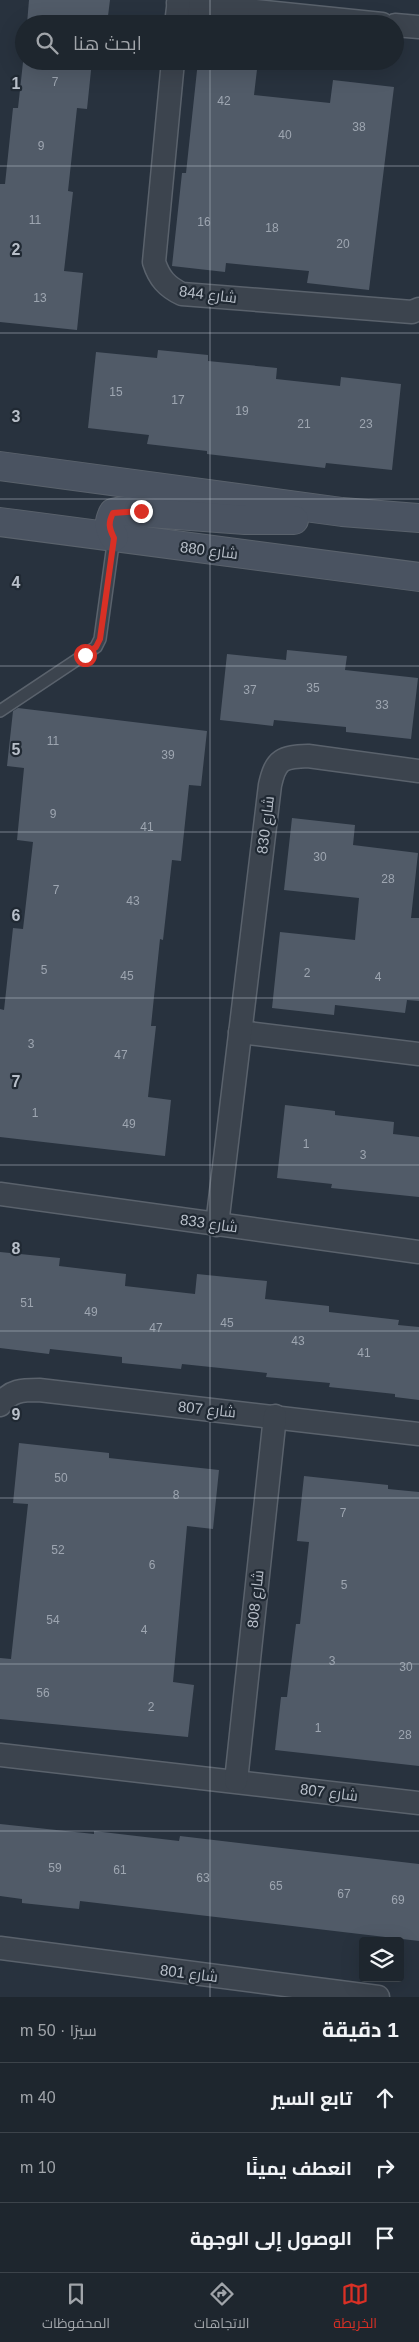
<!DOCTYPE html>
<html lang="ar">
<head>
<meta charset="utf-8">
<style>
  body { margin:0; font-family:Arial,Cairo,sans-serif; background:#262e36; color:#f1f3f6; direction:rtl }
  .controls { position:absolute; right:15px; bottom:15px; display:grid; overflow:hidden; border-radius:5px; box-shadow:0 5px 20px #0002 }
  .controls button { width:45px; height:45px; display:grid; place-items:center; padding:0; border:0; border-bottom:1px solid #3c434a; background:#1e262e; color:#f1f3f6; font:25px sans-serif }
  .stop { position:absolute; width:15px; height:15px; margin:-11px; border:4px solid #d93025; border-radius:50%; background:#fff }
  .stop.end { background:#d93025; border-color:#fff; box-shadow:0 1px 5px #0008 }
  .list { margin:0; padding:0; list-style:none }
  h2 { display:flex; justify-content:space-between; align-items:center; height:65px; margin:0; padding:0 20px; font-size:21px }
  h2 small { font-size:16px; font-weight:400; color:#a1a5aa }
  .list li { display:grid; grid-template-columns:32px 1fr auto; gap:15px; align-items:center; box-sizing:border-box; height:70px; padding:0 20px; border-top:1px solid #3c434a }
  .list b { display:block; font-size:19px; white-space:nowrap }
  .list em { font-size:16px; font-style:normal; color:#a1a5aa }
  .icon { flex:none; width:28px; height:28px; fill:none; stroke:currentColor; stroke-width:2; stroke-linecap:round; stroke-linejoin:round }
  .map { position:relative; flex:none; width:419px; height:1997px; overflow:hidden; direction:ltr }
  .search { position:absolute; background:#1e262e; box-shadow:0 5px 20px #0002; left:15px; right:15px; top:15px; height:55px; display:flex; align-items:center; gap:12px; box-sizing:border-box; padding:0 18px; border-radius:28px; color:#a1a5aa; font-size:19px }
  .sheet { height:275px; background:#1e262e }
  nav { display:flex; justify-content:space-around; align-items:center; box-sizing:border-box; height:70px; border-top:1px solid #3c434a; background:#1e262e; font-size:14px; color:#a1a5aa }
  nav a { display:grid; justify-items:center; gap:2px }
  nav .on { color:#d93025 }
  .map>svg:first-child { display:block }
  .building { fill:#515b68 }
  .lines { fill:none; stroke-linecap:round; stroke-linejoin:round }
  .lane-casing { stroke:#5a626c; stroke-width:14 }
  .street-casing { stroke:#5a626c; stroke-width:25 }
  .secondary-casing { stroke:#5a626c; stroke-width:30 }
  .lane { stroke:#3c444e; stroke-width:11 }
  .street { stroke:#3c444e; stroke-width:22 }
  .secondary { stroke:#4a5361; stroke-width:28 }
  .route { stroke:#d93025; stroke-width:6 }
  .grid { fill:none; stroke:#b8bfc9; stroke-width:1; stroke-opacity:0.55 }
  .labels { text-anchor:middle; dominant-baseline:central; stroke-width:4.5; stroke-linejoin:round; paint-order:stroke }
  .number-label { font-size:12px; fill:#9ea6b1 }
  .street-label { font-size:15px; fill:#b8bfc9; stroke:#202933 }
  .grid-label { font-size:16px; text-anchor:middle; font-weight:bold; fill:#b8bfc9; stroke:#202933; stroke-width:4.5; stroke-linejoin:round; paint-order:stroke }
</style>
</head>
<body>
<div class="map">
<svg width="419" height="1997" viewBox="0 0 419 1997">
  <rect width="100%" height="100%" fill="#28323e"/>
  <g class="building">
    <path d="M29 0H110L107 24H27Z"/>
    <path d="M24 53V61H92L87 109 77 108 68 191 73 192 64 271 83 273 77 330 0 322V184H5L13 108H18Z"/>
    <path d="M198 61H258L254 95 330 103 333 80 394 87 369 290 307 283 309 271 226 263 225 272 172 266 182 173H186Z"/>
    <path d="M158 350 208 355V361L277 368 276 379 340 386 341 377 401 384 392 470 326 463 325 468 207 454V451L147 444 149 435 88 428 96 352 157 358Z"/>
    <path d="M287 650 347 656 345 670 418 678 411 739 346 732V727L274 720 273 726 220 720 227 654 286 660Z"/>
    <path d="M18 708 207 731 201 786 189 785 181 861 172 860 163 940 160 939 151 1026H156L148 1097 171 1100 165 1156 0 1137V1009L4 1010 13 928 23 929 33 842 17 840 24 768 7 766 13 711Z"/>
    <path d="M292 818 355 825 353 845 418 853 411 918H419V1001L407 1000 405 1013 335 1005 334 1015 272 1008 280 932 355 940 359 898 284 890Z"/>
    <path d="M285 1105 335 1111V1115L394 1122 393 1134 419 1137V1197L331 1188 332 1184 277 1178Z"/>
    <path d="M0 1252 60 1258 59 1266 126 1274 125 1286 195 1294 197 1274 267 1281 265 1299 329 1306V1312L399 1320 398 1325 419 1327V1400L395 1397V1394L329 1387 330 1383 266 1377 267 1373 182 1364 181 1369 122 1363V1357L50 1349 49 1354 0 1348Z"/>
    <path d="M19 1443 109 1453V1458L219 1470 213 1529 187 1526 173 1682 194 1685 188 1737 0 1719V1658L11 1659 28 1504 13 1503Z"/>
    <path d="M304 1476 388 1485V1489L419 1492V1766L275 1750 281 1697H287L296 1624H300L309 1542 297 1541Z"/>
    <path d="M0 1824 94 1834V1831L179 1841 180 1836 419 1864V1941L80 1901 79 1909 22 1903V1899L0 1896Z"/>
  </g>
  <g class="lines">
    <defs>
      <path id="lane" d="M0 711 96 647 100 639 114 537"/>
      <g id="street">
        <path d="M178 3 382 24"/>
        <path d="M176 24 179 0"/>
        <path d="M395 25 419 27"/>
        <path d="M173 61 154 262C159 278 167 287 182 294L412 312 419 309"/>
        <path d="M240 1032 419 1054"/>
        <path d="M0 1194 419 1252"/>
        <path d="M217 1225 270 785C276 759 282 757 308 756L419 771"/>
        <path d="M0 1405C10 1390 23 1390 39 1390L419 1434"/>
        <path d="M0 1755 419 1803"/>
        <path d="M236 1781 275 1416"/>
        <path d="M0 1948 378 1997"/>
      </g>
      <g id="secondary">
        <path d="M0 466 342 512 419 518"/>
        <path d="M0 522 419 577"/>
        <path d="M114 537C109 528 108 523 113 513L122 511 245 520H294"/>
      </g>
    </defs>
    <use href="#lane" class="lane-casing"/>
    <use href="#street" class="street-casing"/>
    <use href="#secondary" class="secondary-casing"/>
    <use href="#lane" class="lane"/>
    <use href="#street" class="street"/>
    <use href="#secondary" class="secondary"/>
  </g>
  <g class="lines">
    <path class="route" d="M85 655 96 647 100 639 114 538C109 528 108 523 113 513L141 511"/>
  </g>
  <path class="grid" d="M210 0V24M210 61V1997M0 166H419M0 333H419M0 499H419M0 666H419M0 832H419M0 998H419M0 1165H419M0 1331H419M0 1498H419M0 1664H419M0 1831H419"/>
  <g class="labels">
    <g class="number-label">
      <text x="55" y="82">7</text>
      <text x="224" y="101">42</text>
      <text x="359" y="127">38</text>
      <text x="285" y="135">40</text>
      <text x="41" y="146">9</text>
      <text x="35" y="220">11</text>
      <text x="204" y="222">16</text>
      <text x="272" y="228">18</text>
      <text x="343" y="244">20</text>
      <text x="40" y="298">13</text>
      <text x="116" y="392">15</text>
      <text x="178" y="400">17</text>
      <text x="242" y="411">19</text>
      <text x="304" y="424">21</text>
      <text x="366" y="424">23</text>
      <text x="313" y="688">35</text>
      <text x="250" y="690">37</text>
      <text x="382" y="705">33</text>
      <text x="53" y="741">11</text>
      <text x="168" y="755">39</text>
      <text x="53" y="814">9</text>
      <text x="147" y="827">41</text>
      <text x="320" y="857">30</text>
      <text x="388" y="879">28</text>
      <text x="56" y="890">7</text>
      <text x="133" y="901">43</text>
      <text x="44" y="970">5</text>
      <text x="307" y="973">2</text>
      <text x="127" y="976">45</text>
      <text x="378" y="977">4</text>
      <text x="31" y="1044">3</text>
      <text x="121" y="1055">47</text>
      <text x="35" y="1113">1</text>
      <text x="129" y="1124">49</text>
      <text x="306" y="1144">1</text>
      <text x="363" y="1155">3</text>
      <text x="27" y="1303">51</text>
      <text x="91" y="1312">49</text>
      <text x="227" y="1323">45</text>
      <text x="156" y="1328">47</text>
      <text x="298" y="1341">43</text>
      <text x="364" y="1353">41</text>
      <text x="61" y="1478">50</text>
      <text x="176" y="1495">8</text>
      <text x="343" y="1513">7</text>
      <text x="58" y="1550">52</text>
      <text x="152" y="1565">6</text>
      <text x="344" y="1585">5</text>
      <text x="53" y="1620">54</text>
      <text x="144" y="1630">4</text>
      <text x="332" y="1661">3</text>
      <text x="406" y="1667">30</text>
      <text x="43" y="1693">56</text>
      <text x="151" y="1707">2</text>
      <text x="318" y="1728">1</text>
      <text x="405" y="1735">28</text>
      <text x="55" y="1868">59</text>
      <text x="120" y="1870">61</text>
      <text x="203" y="1878">63</text>
      <text x="276" y="1886">65</text>
      <text x="344" y="1894">67</text>
      <text x="398" y="1900">69</text>
    </g>
    <g class="street-label">
      <text transform="translate(208 294) rotate(7)">شارع 844</text>
      <text transform="translate(209 550) rotate(7)">شارع 880</text>
      <text transform="translate(265 825) rotate(-83)">شارع 830</text>
      <text transform="translate(209 1223) rotate(8)">شارع 833</text>
      <text transform="translate(207 1409) rotate(6)">شارع 807</text>
      <text transform="translate(255 1599) rotate(-84)">شارع 808</text>
      <text transform="translate(329 1792) rotate(7)">شارع 807</text>
      <text transform="translate(189 1973) rotate(7)">شارع 801</text>
    </g>
  </g>
  <g class="grid-label">
    <text x="16" y="89">1</text>
    <text x="16" y="255">2</text>
    <text x="16" y="422">3</text>
    <text x="16" y="588">4</text>
    <text x="16" y="755">5</text>
    <text x="16" y="921">6</text>
    <text x="16" y="1087">7</text>
    <text x="16" y="1254">8</text>
    <text x="16" y="1420">9</text>
  </g>
</svg>
<div class="controls">
<button><svg class="icon" aria-label="layers" viewBox="0 0 24 24"><path d="M12 4l9 5-9 5-9-5zM3 14l9 5 9-5"/></svg></button>
</div>
<div class="stop" style="left:85px;top:655px"></div>
<div class="stop end" style="left:141px;top:511px"></div>
<div class="search"><svg class="icon" aria-label="search" viewBox="0 0 24 24"><circle cx="10" cy="10" r="6"/><path d="M15 15l6 6"/></svg>ابحث هنا</div>
</div>
<section class="sheet">
<h2>1 دقيقة<small>سيرًا · 50 m</small></h2>
<ul class="list">
<li><svg class="icon" aria-label="ahead" viewBox="0 0 24 24"><path d="M12 20V5M6 11l6-6 6 6"/></svg><div><b>تابع السير</b></div><em>40 m</em></li>
<li><svg class="icon" aria-label="right" viewBox="0 0 24 24"><path d="M7 20v-9h11M14 6l5 5-5 5"/></svg><div><b>انعطف يمينًا</b></div><em>10 m</em></li>
<li><svg class="icon" aria-label="arrive" viewBox="0 0 24 24"><path d="M6 21V4h12l-3 4 3 4H6"/></svg><div><b>الوصول إلى الوجهة</b></div></li>
</ul>
</section>
<nav>
<a class="on"><svg class="icon" aria-label="map" viewBox="0 0 24 24"><path d="M3 6l6-2 6 2 6-2v14l-6 2-6-2-6 2zM9 4v14M15 6v14"/></svg>الخريطة</a>
<a><svg class="icon" aria-label="directions" viewBox="0 0 24 24"><path d="M12 3l9 9-9 9-9-9zM9 14v-3h6M13 9l2 2-2 2"/></svg>الاتجاهات</a>
<a><svg class="icon" aria-label="saved" viewBox="0 0 24 24"><path d="M7 4h10v16l-5-4-5 4z"/></svg>المحفوظات</a>
</nav>
</body>
</html>
